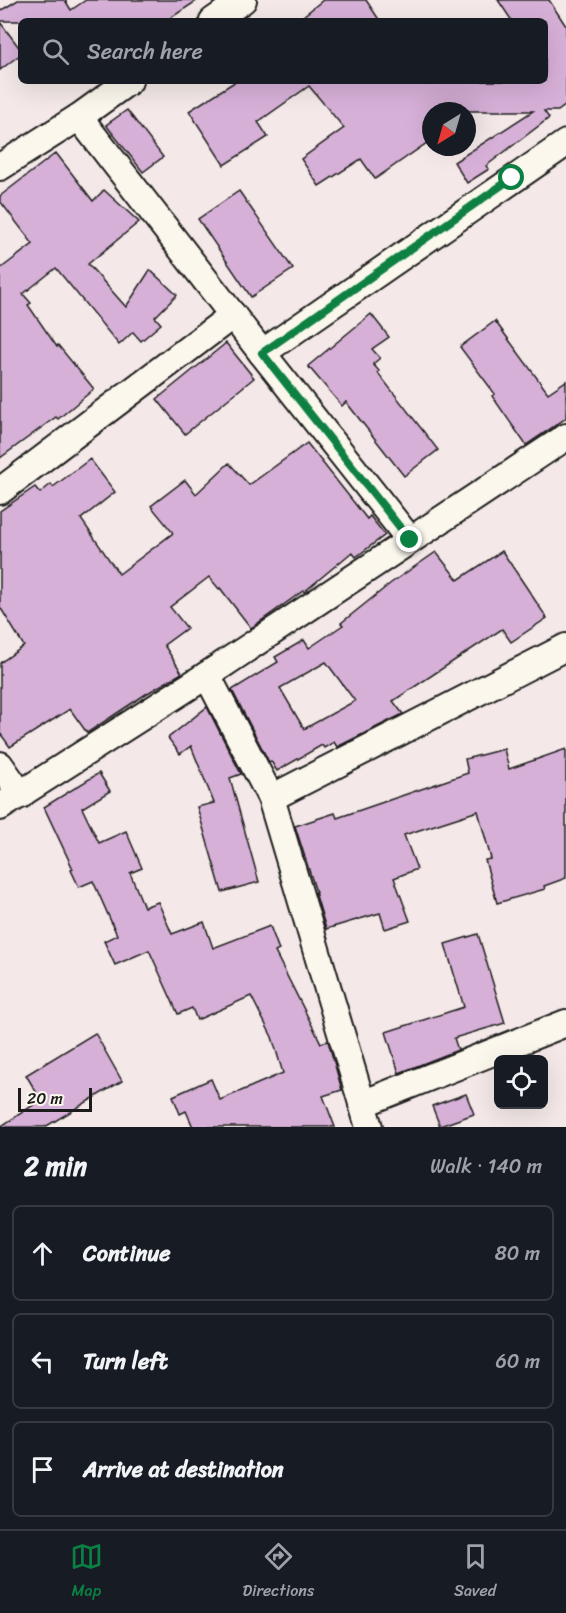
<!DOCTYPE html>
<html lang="en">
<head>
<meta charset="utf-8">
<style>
  body { margin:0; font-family:Sriracha,sans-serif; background:#242831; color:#f1f3f6 }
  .controls { position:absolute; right:18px; bottom:18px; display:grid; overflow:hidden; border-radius:9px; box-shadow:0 6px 24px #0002 }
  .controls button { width:54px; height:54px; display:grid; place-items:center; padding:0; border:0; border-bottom:2px solid #363941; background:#171b24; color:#f1f3f6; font:30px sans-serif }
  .compass { position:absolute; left:422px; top:102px; width:54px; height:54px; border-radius:50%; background:#171b24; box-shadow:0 6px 24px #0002; rotate:217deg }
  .scale { position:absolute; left:18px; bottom:15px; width:74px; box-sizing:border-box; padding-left:6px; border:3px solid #1c1c1c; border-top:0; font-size:16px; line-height:21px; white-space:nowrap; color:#1c1c1c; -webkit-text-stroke:4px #fbf7ec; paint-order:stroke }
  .stop { position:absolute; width:18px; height:18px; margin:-14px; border:4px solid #0b8043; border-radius:50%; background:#fff }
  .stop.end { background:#0b8043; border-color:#fff; box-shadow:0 2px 6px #0008 }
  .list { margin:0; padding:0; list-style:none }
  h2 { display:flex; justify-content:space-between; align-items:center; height:78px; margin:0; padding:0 24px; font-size:26px }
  h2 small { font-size:20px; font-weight:400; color:#9ea1a6 }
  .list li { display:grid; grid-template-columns:39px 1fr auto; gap:18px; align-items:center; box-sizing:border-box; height:96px; margin:0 12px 12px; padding:0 12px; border:2px solid #363941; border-radius:9px }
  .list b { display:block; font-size:22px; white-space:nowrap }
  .list em { font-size:20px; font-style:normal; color:#9ea1a6 }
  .icon { flex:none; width:33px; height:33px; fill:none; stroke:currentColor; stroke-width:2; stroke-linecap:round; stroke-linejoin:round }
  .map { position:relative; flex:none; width:566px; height:1127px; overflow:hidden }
  .search { position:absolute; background:#171b24; box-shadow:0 6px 24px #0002; left:18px; right:18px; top:18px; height:66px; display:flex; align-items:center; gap:15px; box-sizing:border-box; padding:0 21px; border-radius:9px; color:#9ea1a6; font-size:22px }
  .sheet { height:402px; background:#171b24 }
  nav { display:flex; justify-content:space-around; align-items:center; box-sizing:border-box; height:84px; border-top:2px solid #363941; background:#171b24; font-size:16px; color:#9ea1a6 }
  nav a { display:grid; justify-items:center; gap:3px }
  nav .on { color:#0b8043 }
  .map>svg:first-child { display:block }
  .building { fill:#d7b0d8; stroke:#1c1c1c; stroke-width:1.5; fill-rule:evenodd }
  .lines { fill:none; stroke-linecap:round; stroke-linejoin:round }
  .minor-casing { stroke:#1c1c1c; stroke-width:30 }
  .minor { stroke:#fbf7ec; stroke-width:26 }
  .route { stroke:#0b8043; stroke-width:8 }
</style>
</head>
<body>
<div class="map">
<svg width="566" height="1127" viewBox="0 0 566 1127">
  <rect width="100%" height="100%" fill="#f4e9e8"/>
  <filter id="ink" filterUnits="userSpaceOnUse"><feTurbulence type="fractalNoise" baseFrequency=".0167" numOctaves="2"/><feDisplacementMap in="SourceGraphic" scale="12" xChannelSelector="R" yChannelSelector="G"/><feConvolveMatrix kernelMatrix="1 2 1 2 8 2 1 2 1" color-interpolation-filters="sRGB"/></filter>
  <g filter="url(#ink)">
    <g class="building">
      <path d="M18 0H65L71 10 86 0H198L166 21H0V11Z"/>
      <path d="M323 0H366L380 21H297Z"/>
      <path d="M498 0H549L566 26V105L558 111H544L549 118 486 166 489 169 467 183 454 162 533 111H431V140L375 179 361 159 319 186 301 159 344 128 309 86 258 122 268 137 224 165 189 111 236 81H545V21H512Z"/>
      <path d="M0 22 21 50V54L0 70Z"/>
      <path d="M127 110 163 157 143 172 106 125Z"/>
      <path d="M56 153 93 201 104 190 139 222 88 264 126 307 150 270 177 295 155 317 161 324 141 341 133 332 119 345 56 268 23 294 31 303 28 305 57 347 58 345 94 389 58 419 56 417 0 458V269L33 244 0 201V196Z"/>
      <path d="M239 191 293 269 251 297 198 219Z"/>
      <path d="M371 314 389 337 372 349 380 358 373 364 379 371 378 373 438 450 404 476 346 402 342 406 308 366Z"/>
      <path d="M495 321 548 393 566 381V418L526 445 492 396 495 394 460 347Z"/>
      <path d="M226 343 254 378 185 434 157 399Z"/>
      <path d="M307 443 367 519 370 516 385 535 356 557 352 552 304 592 303 591 251 628 220 588 219 589 209 577 170 607 187 628 164 645 182 673 146 694 87 733 70 709 10 747 0 733V663L24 646 0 607V511L35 487 40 493 51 484 53 487 90 459 115 492 81 519 119 574 173 533 151 506 185 480 196 494 229 463 249 485Z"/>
      <path d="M502 551 547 618 511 642 502 629 393 701 403 714 337 747 334 742 324 748 322 745 277 771 271 761 269 762 232 690 278 662 275 657 304 640 309 648 343 625 341 623 391 583 436 552 458 580ZM326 662 355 701 304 729 280 688Z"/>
      <path d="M207 707 241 774 230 778 259 882 222 892 197 807 214 803 191 746 180 754 168 738Z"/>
      <path d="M504 749 509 769 566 749V878L544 886 545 889 497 903 485 860 491 859 478 811 404 835 417 869 394 878 410 921 385 929 380 913 326 929 315 892H316L295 826 335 813 337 818 468 773 465 759Z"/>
      <path d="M99 773 110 791 82 808 99 843 126 831 142 868 130 873 144 907 158 902 172 934 204 922 213 948 270 926 279 950 275 952 321 1043 328 1041 342 1090 323 1096 335 1127H193L186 1111 180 1114 173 1096 211 1079 220 1100 283 1073 272 1037 251 996 197 1020 192 1008 178 1014 149 950 115 965 104 941 117 935 93 881 79 887 71 870 73 869 44 807Z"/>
      <path d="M478 934 505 1023 454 1038 458 1050 399 1073 386 1032 464 1007 445 944Z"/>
      <path d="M95 1033 122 1081 45 1127H0L41 1100 26 1075Z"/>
      <path d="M466 1094 474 1114 440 1126 432 1106Z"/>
    </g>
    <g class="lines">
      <defs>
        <g id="minor">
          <path d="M213 21 243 0"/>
          <path d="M79 117 262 353 410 540"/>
          <path d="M0 167 79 117 129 81"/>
          <path d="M262 353 566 143"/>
          <path d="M0 491 233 315"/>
          <path d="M207 675 271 798 369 1127"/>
          <path d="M0 765 21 795"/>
          <path d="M271 798 566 647"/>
          <path d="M0 807 207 675 566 437"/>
          <path d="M362 1104 566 1023"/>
        </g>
      </defs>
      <use href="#minor" class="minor-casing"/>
      <use href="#minor" class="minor"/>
    </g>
  </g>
  <g class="lines" filter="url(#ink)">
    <path class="route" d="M410 540 262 353 512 178"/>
  </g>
</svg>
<div class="controls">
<button><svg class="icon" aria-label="locate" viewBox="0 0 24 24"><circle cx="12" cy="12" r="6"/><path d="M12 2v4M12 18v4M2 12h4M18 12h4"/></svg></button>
</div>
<svg class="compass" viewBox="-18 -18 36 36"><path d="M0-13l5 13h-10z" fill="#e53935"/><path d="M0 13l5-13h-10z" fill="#9ea1a6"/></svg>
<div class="scale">20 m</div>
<div class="stop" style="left:512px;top:178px"></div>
<div class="stop end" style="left:410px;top:540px"></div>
<div class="search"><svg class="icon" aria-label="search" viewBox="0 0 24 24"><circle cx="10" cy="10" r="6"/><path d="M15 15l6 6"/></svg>Search here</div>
</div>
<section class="sheet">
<h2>2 min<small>Walk · 140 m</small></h2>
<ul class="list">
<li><svg class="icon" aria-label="ahead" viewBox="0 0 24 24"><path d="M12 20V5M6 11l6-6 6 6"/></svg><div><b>Continue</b></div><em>80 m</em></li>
<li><svg class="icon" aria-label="left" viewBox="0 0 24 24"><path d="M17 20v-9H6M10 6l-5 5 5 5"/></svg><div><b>Turn left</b></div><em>60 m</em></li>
<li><svg class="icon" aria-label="arrive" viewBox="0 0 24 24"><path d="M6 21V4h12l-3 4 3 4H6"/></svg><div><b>Arrive at destination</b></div></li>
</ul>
</section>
<nav>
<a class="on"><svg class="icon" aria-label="map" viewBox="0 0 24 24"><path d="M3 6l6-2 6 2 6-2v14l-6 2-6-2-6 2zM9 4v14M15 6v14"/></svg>Map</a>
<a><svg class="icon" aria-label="directions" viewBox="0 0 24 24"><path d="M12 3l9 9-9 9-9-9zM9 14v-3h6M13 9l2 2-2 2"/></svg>Directions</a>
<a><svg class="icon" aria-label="saved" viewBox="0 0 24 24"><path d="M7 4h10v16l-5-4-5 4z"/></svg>Saved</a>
</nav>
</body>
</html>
